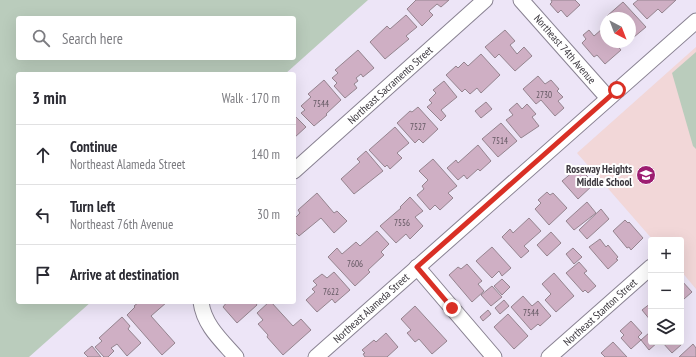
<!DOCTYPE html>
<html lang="en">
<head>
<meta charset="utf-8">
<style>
  body { margin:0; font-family:"PT Sans Narrow",sans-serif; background:#f7f7f7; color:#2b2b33 }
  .controls { position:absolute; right:12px; bottom:12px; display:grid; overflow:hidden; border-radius:4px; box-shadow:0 4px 16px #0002 }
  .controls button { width:36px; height:36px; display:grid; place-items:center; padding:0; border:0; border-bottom:1px solid #e1e1e2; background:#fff; color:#2b2b33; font:20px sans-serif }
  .compass { position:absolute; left:600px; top:12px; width:36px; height:36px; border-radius:50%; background:#fff; box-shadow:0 4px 16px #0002; rotate:138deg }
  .stop { position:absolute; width:12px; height:12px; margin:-9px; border:3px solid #d93025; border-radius:50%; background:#fff }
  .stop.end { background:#d93025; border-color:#fff; box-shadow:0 1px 4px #0008 }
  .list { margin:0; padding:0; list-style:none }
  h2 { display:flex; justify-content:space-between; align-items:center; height:52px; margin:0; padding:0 16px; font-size:17px }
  h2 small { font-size:13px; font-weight:400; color:#7c7c81 }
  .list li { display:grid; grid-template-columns:26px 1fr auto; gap:12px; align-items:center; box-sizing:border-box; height:60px; padding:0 16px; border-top:1px solid #e1e1e2 }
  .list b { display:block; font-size:15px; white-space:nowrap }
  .list p { margin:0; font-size:13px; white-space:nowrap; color:#7c7c81 }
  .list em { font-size:13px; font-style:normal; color:#7c7c81 }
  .icon { flex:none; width:22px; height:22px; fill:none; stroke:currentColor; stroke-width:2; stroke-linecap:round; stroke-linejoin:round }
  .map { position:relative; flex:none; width:696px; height:357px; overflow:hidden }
  .search { position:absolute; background:#fff; box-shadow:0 4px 16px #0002; left:16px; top:16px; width:280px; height:44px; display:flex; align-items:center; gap:10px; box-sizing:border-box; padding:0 14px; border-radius:4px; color:#7c7c81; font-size:15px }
  .panel { position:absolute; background:#fff; box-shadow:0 4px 16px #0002; left:16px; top:72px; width:280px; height:232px; border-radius:4px }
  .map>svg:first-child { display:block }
  .education { fill:#f2d7d8 }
  .green { fill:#baccbc; fill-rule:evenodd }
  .building { fill:#cfafc4; stroke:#95848f }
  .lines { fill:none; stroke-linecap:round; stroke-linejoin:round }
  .minor-casing { stroke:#898292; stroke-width:17 }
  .minor { stroke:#fff; stroke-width:15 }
  .route { stroke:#d93025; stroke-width:5 }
  .labels { text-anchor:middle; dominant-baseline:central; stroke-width:4; stroke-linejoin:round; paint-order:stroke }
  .number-label { font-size:9px; fill:#615660 }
  .street-label { font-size:11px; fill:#3c383f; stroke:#fff }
  .poi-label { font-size:11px; font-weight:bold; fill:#3c383f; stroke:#fff; text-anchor:end }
</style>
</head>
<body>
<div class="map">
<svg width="696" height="357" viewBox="0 0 696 357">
  <rect width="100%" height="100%" fill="#ede5f7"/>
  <path class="education" d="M696 47V289L681 271V240H653L577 153Z"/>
  <g class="green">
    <path d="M0 0H368L285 74H18V302H91L29 357H0ZM18 18H294V58H18Z"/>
    <path d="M696 52V149L693 146 672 73Z"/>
  </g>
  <g class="building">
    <path d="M416 0H449L441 7 437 4 429 11 433 15 422 26 407 9Z"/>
    <path d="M551 0H575L580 5 567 17 561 10 558 13 550 4 552 2Z"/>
    <path d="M638 0H676L662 13 658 9 647 19 633 4Z"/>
    <path d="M623 2 646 27 634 37 630 34V18H609L607 16Z"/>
    <path d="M406 15 417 27 406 36 409 39 385 59 370 42 387 26 390 29Z"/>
    <path d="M602 29 606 33V42H614L621 50 605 64 597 55 594 57 582 43 586 39 583 35 589 30 594 36Z"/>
    <path d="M505 30 515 41 510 45 517 54 524 47 532 56 515 71 499 54 495 58 485 47Z"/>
    <path d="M358 50 374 68 363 77 361 74 356 78 358 81 354 84 357 88 345 98 334 86 337 83 332 78 338 73 335 70Z"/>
    <path d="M481 54 500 75 481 93 477 88 470 94 465 89 462 92 446 75 456 66 458 68 464 62 468 66Z"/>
    <path d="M538 76 545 84 551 80 559 89 557 91 563 97 558 101 564 108 555 116 541 100 536 104 523 89Z"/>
    <path d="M324 80 341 100 326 114 327 115 314 126 301 113 305 110 301 106 311 97 308 94Z"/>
    <path d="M444 81 457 97 441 110 446 116 441 121 427 107 432 103 429 100 436 93 433 90Z"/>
    <path d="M486 102 492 109 481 118 475 111Z"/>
    <path d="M517 103 522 109 527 104 536 114 532 117 539 126 521 138 506 120 513 115 509 110Z"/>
    <path d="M418 107 438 129 423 143 419 139 415 143 397 123 410 111 412 112Z"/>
    <path d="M294 115 306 127 294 138Z"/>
    <path d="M501 123 517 141 498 157 482 139Z"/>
    <path d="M395 127 409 143 397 153 402 158 390 169 387 165 385 167 369 150Z"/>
    <path d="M478 145 491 161 480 171 478 169 467 179 464 175 458 180 447 168 456 160 458 163Z"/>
    <path d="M366 151 383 171 354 194 341 179 360 162 357 159Z"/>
    <path d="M433 159 457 186 448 193 453 198 440 210 435 205 430 210 417 195 424 189 422 186 428 180 419 171Z"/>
    <path d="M579 167 594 184 578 199 562 181Z"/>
    <path d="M547 192 550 195 553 193 567 208 549 225 535 209 541 203 538 200Z"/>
    <path d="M317 193 334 213 337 211 347 221 334 233 321 218 299 236 294 231V219L300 213 298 210Z"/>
    <path d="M410 197 423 211 415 217 423 226 410 239 406 234 396 243 380 226 401 208 400 207Z"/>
    <path d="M587 202 596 213 574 230 566 221Z"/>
    <path d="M601 209 609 219 587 239 579 230Z"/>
    <path d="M529 218 541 231 524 246 529 251 521 258 502 237 510 229 513 233Z"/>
    <path d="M625 220 628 223 629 222 643 238 631 250 629 247 627 248 613 231Z"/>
    <path d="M377 231 389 244 381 252 384 255 368 270 370 272 355 286 328 257 337 248 342 254 356 242 360 246Z"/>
    <path d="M551 232 561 243 547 256 537 245Z"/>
    <path d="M600 239 606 247 608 245 618 257 616 259 618 260 608 269 589 247Z"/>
    <path d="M492 247 511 268 502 276 499 271 492 278 476 261Z"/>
    <path d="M573 248 582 257 574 264 566 254Z"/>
    <path d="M579 262 587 271 584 273 596 286 588 293 585 290 583 292 566 273Z"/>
    <path d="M467 264 482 281 478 284 484 291 472 302 449 275 458 267 461 269Z"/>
    <path d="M334 272 350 290 335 303 332 299 317 312 306 300 315 292 312 289 317 285 313 281 322 274 327 278Z"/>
    <path d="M554 273 574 296 556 312 545 300 551 294 542 284Z"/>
    <path d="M502 279 510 287 502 295 494 286Z"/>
    <path d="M681 280 692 292 684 299 681 296Z"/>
    <path d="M492 286 502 297 491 306 481 295Z"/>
    <path d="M523 296 532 306 538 301 551 316 540 326 538 324 531 330 511 307Z"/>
    <path d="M504 300 509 306 500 314 495 308Z"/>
    <path d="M139 302H167L151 316 175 343 162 355 127 315 135 307 134 306Z"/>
    <path d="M227 302H255L257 305 237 323 223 307Z"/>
    <path d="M269 302H271L293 326 301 319 311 330 283 355 267 337 268 335 258 324 263 320 257 313Z"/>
    <path d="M651 303V321L642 310Z"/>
    <path d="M415 306 447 341 432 354 419 339 415 342 407 333 411 330 401 319Z"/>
    <path d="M488 310 491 314 483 321 480 317Z"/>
    <path d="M508 314 528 336 514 349 494 327Z"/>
    <path d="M122 317 130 326 128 329 141 343 127 356 117 344 111 348 114 351 108 357H104L95 347 102 341 99 338Z"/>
    <path d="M631 321 642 333 638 337 641 340 631 349 621 338 624 335 620 331Z"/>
    <path d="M650 332 651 334V342H658L649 350 641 340Z"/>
    <path d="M386 333 398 347 387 357H365L363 354 365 353 362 350 374 340 376 342Z"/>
    <path d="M613 342 627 357H605L601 353Z"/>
    <path d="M662 342H680L682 344 672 353Z"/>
    <path d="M693 344 696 348V357H679Z"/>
    <path d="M92 346 101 357H88L84 353Z"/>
  </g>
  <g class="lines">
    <defs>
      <g id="minor">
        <path d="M521 0 608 98"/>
        <path d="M294 171 485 0"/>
        <path d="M417 267 494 357"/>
        <path d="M201 302C204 325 221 340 236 357"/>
        <path d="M316 357 696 21"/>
        <path d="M549 357 651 267"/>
      </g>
    </defs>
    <use href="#minor" class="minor-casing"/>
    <use href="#minor" class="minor"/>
  </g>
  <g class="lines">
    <path class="route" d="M452 308 417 267 617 90"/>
  </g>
  <defs>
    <symbol id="school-disc" viewBox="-11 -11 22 22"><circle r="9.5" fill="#9d1d71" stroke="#fff"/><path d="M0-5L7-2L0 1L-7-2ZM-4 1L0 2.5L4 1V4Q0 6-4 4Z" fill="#fff"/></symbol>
  </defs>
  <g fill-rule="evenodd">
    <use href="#school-disc" x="635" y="164" width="22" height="22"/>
  </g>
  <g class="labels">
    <g class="number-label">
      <text x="544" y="94">2730</text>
      <text x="321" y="103">7544</text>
      <text x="418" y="126">7527</text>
      <text x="500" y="140">7514</text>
      <text x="402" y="222">7556</text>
      <text x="355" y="263">7606</text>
      <text x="331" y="291">7622</text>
      <text x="531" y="312">7544</text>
    </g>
    <g class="street-label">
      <text transform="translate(565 49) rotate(49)">Northeast 74th Avenue</text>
      <text transform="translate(390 85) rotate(-42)">Northeast Sacramento Street</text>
      <text transform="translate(371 308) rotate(-42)">Northeast Alameda Street</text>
      <text transform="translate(600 312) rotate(-42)">Northeast Stanton Street</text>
    </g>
    <g class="poi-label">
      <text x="632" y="169">Roseway Heights<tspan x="632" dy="13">Middle School</tspan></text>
    </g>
  </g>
</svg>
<div class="controls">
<button>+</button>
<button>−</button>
<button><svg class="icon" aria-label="layers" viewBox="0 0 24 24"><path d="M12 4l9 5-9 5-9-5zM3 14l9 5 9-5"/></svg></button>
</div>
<svg class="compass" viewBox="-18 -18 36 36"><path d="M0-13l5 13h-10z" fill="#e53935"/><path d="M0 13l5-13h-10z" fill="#7c7c81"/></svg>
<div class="stop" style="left:617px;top:90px"></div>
<div class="stop end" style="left:452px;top:308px"></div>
<div class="search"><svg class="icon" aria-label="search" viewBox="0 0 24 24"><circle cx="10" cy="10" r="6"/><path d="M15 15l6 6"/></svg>Search here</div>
<section class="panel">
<h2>3 min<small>Walk · 170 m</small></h2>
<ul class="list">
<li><svg class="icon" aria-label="ahead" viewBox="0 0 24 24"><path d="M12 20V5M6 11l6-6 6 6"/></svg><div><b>Continue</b><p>Northeast Alameda Street</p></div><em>140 m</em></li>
<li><svg class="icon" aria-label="left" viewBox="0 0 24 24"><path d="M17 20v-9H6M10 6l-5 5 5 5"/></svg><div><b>Turn left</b><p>Northeast 76th Avenue</p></div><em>30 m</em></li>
<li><svg class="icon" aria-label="arrive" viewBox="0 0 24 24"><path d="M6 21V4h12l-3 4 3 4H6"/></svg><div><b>Arrive at destination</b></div></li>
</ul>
</section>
</div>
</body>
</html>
